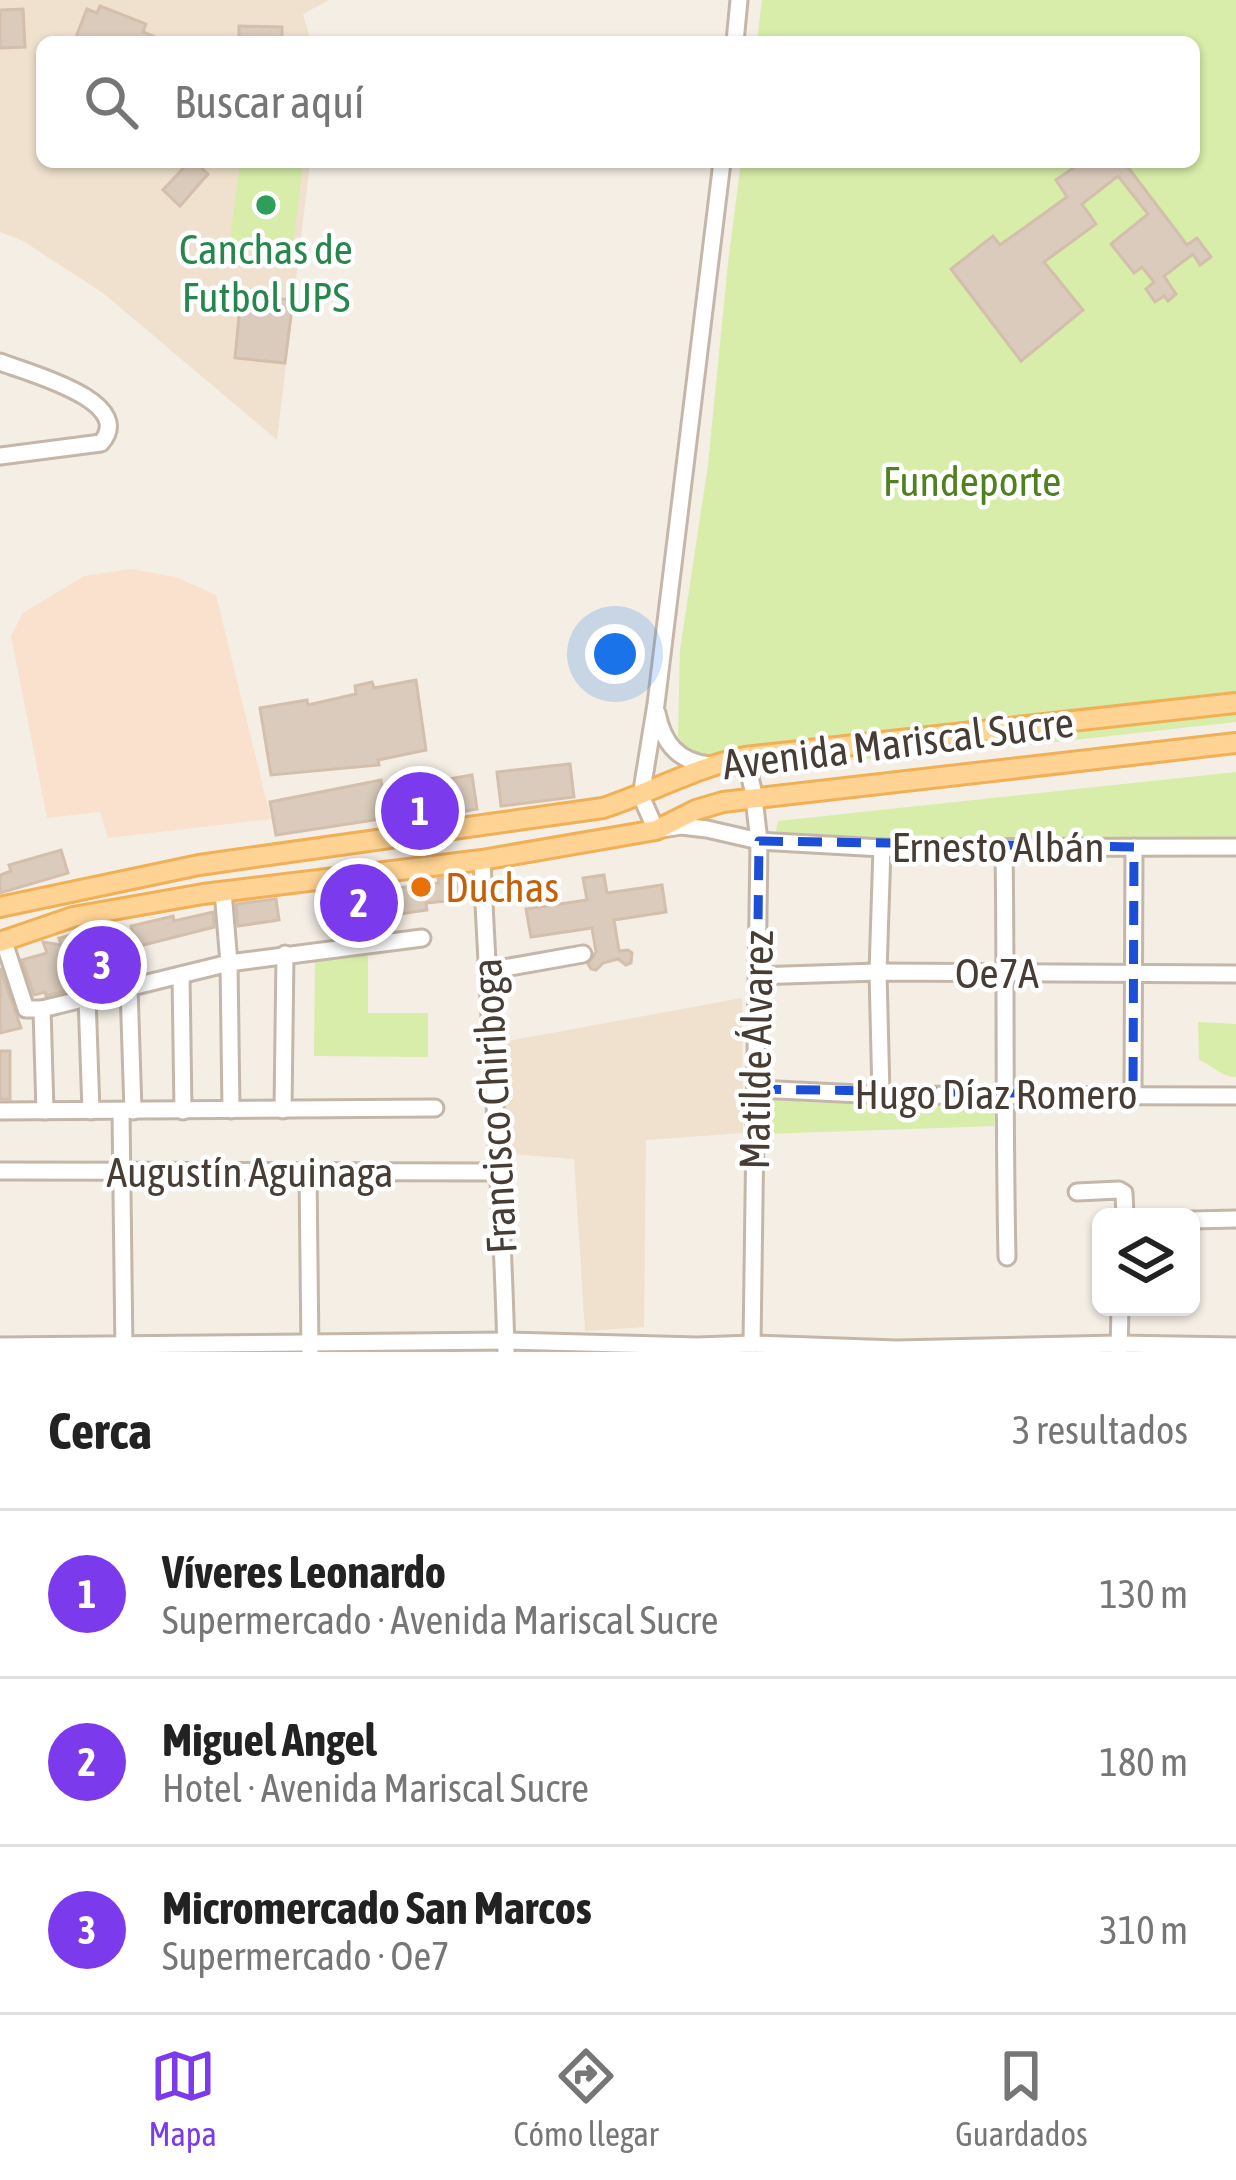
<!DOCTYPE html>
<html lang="es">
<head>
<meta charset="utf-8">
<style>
  body { margin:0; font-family:"Asap Condensed",sans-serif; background:#f6f6f6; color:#222 }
  .controls { position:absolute; right:36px; bottom:36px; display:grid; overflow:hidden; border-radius:18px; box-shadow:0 3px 9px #0004 }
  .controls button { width:108px; height:108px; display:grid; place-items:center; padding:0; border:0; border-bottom:3px solid #e0e0e0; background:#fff; color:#222; font:60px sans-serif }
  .you { position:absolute; left:615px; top:654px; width:42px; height:42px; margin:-30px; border:9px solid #fff; border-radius:50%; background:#1a73e8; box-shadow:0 0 0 18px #1a73e833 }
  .badge { display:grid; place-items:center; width:78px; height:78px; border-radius:50%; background:#7c3aed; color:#fff; font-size:39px; font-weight:700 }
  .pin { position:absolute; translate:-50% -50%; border:6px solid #fff; box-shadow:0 3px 12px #0006 }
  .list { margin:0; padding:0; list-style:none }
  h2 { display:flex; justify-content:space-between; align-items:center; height:156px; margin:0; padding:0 48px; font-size:51px }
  h2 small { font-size:39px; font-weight:400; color:#767676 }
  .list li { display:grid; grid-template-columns:78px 1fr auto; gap:36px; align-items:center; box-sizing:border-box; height:168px; padding:0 48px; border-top:3px solid #e0e0e0 }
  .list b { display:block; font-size:45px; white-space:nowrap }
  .list p { margin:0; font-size:39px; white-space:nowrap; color:#767676 }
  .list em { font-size:39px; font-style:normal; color:#767676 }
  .icon { flex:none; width:66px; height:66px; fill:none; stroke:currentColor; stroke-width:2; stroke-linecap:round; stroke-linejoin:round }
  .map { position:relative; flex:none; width:1236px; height:1352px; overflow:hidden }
  .search { position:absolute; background:#fff; box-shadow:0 3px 9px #0004; left:36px; right:36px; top:36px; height:132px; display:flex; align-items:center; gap:30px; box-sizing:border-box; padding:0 42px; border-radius:18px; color:#767676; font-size:45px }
  .sheet { height:660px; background:#fff }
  nav { display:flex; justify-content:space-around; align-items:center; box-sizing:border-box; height:168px; border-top:3px solid #e0e0e0; background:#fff; font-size:33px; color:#767676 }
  nav a { display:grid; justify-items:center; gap:6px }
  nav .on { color:#7c3aed }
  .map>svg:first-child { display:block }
  .commercial { fill:#f9e1cd }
  .education { fill:#efe1cd }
  .green { fill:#d7eda9 }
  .building { fill:#dacbbc; stroke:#d3bfab; stroke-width:3 }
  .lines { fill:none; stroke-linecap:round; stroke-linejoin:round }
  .minor-casing { stroke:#c4b7a9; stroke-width:21 }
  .major-casing { stroke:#f1af56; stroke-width:24 }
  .minor { stroke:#fff; stroke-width:15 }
  .major { stroke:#ffd393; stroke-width:18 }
  .marked { fill:none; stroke:#1d4ed8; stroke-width:9; stroke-dasharray:24 15; stroke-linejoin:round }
  .leisure-dot { fill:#2e9e5b; stroke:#fff; stroke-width:4.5 }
  .food-dot { fill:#e8710a; stroke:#fff; stroke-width:4.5 }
  .labels { text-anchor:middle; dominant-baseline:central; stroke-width:9; stroke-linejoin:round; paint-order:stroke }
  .leisure-label { font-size:42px; fill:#27864d; stroke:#fff }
  .park-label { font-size:42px; fill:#508020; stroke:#fff }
  .street-label { font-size:42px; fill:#473d34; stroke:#fff }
  .food-label { font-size:42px; fill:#c56008; stroke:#fff; text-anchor:start }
</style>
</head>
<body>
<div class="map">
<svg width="1236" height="1352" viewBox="0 0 1236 1352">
  <rect width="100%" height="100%" fill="#f4eee5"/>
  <path class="commercial" d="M131 569 176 577 216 595 271 819 108 838 100 812 47 818 11 636 23 613 84 576Z"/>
  <g class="education">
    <path d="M0 0H329L303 14 311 42H42V162H310L277 440 103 293 23 241 0 232Z"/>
    <path d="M742 998 743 1133 646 1140 644 1327 585 1331 574 1159 499 1153 492 1044Z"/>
  </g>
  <g class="green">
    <path d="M762 0H1236V722C1113 735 991 751 867 759 809 763 750 772 692 757L678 736 680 650 708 465 728 263 741 162H1194V42H757Z"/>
    <path d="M240 162H303L292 255 229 248Z"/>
    <path d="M1236 772V845L776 850 774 841 778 821Z"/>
    <path d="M315 956H368V1013H428V1057L314 1056Z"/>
    <path d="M1198 1022 1236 1024V1077C1218 1076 1215 1066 1199 1060Z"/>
    <path d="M887 1089 996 1093 994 1126 765 1134 768 1091 787 1092 799 1102 868 1104Z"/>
  </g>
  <g class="building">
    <path d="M100 6 146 24 143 32 167 42H74L87 9 97 13Z"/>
    <path d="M23 9 25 47 0 48V10Z"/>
    <path d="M239 26 282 27V42H239Z"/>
    <path d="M189 162H195L208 174 180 206 163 190Z"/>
    <path d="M1082 162H1124L1187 245 1197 238 1211 257 1200 265 1193 254 1164 276 1176 294 1168 301 1164 296 1155 302 1146 289 1154 282 1142 267 1134 273 1111 244 1148 214 1118 176 1082 204 1096 224 1044 262 1083 310 1021 361 951 269 993 236 1000 245 1067 197 1056 180Z"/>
    <path d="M241 295 293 300 285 363 235 358Z"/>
    <path d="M416 680 426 750 378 760 379 765 271 775 260 708 307 700 308 705 356 694 355 686 372 682 374 688Z"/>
    <path d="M570 764 574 797 501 806 497 772Z"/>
    <path d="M425 774 432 813 409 817 403 778Z"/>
    <path d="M472 775 477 809 455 813 449 779Z"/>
    <path d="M381 780 387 818 276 835 270 802Z"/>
    <path d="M61 850 68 873 0 893V875L11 871 9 865Z"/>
    <path d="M467 875 469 899 426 903 427 910 399 914 398 904 324 915 322 894 396 884V888L439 883 438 879Z"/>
    <path d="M604 875 607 893 662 885 666 912 614 920 619 951 628 950 632 953 631 963 626 965 618 959 603 963 596 970 591 969 588 964 596 952 592 928 531 937 526 909 587 900 583 878Z"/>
    <path d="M276 899 279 920 238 926 236 904Z"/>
    <path d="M213 912 214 927 136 947 131 926 173 916 174 921Z"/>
    <path d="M100 928 112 975 80 987 46 996 45 992 34 995 22 960 47 953 43 942 61 945 59 938Z"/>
    <path d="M0 968 21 1028 0 1033Z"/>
    <rect x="0" y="1051" width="10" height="48"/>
  </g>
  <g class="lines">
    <defs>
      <g id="minor">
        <path d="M735 42 739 0"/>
        <path d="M722 162 656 704 641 796 656 830 681 826 707 829 759 841 882 848 1236 847"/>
        <path d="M0 362C25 372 138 401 101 443L0 456"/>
        <path d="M657 713C663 743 678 762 710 765"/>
        <path d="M745 757 753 790 759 841 752 1344"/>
        <path d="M1004 848C1006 984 1004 1120 1007 1257"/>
        <path d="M482 860C489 1024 502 1188 506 1352"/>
        <path d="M223 891 229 963 231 1110"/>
        <path d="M4 942 26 1009H42L229 963 422 938"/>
        <path d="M487 971 583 954"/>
        <path d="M181 975 183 1111"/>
        <path d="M758 976 878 972 1236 974"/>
        <path d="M129 987 133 1111"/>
        <path d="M87 997 91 1111"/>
        <path d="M42 1009 45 1111"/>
        <path d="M756 1089 881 1095 1236 1096"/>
        <path d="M881 1095 878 972 882 848"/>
        <path d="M1133 1095 1134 847"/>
        <path d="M283 1110 285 954"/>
        <path d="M0 1111 435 1108"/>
        <path d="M121 1111 124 1352"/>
        <path d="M0 1171 500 1172"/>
        <path d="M308 1172 310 1352"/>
        <path d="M1077 1192 1119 1190 1124 1193 1125 1217"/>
        <path d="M1191 1220 1236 1219"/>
        <path d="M0 1346 506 1341 698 1346 752 1344 896 1349 1118 1344 1236 1346"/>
        <path d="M1119 1352 1120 1307"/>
      </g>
      <g id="major">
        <path d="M0 907 199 865 603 808C652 792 694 768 745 757L1236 703"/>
        <path d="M0 942 73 917 203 894 482 860 656 830 696 810 723 802 1236 743"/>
      </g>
    </defs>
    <use href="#minor" class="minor-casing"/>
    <use href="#major" class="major-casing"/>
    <use href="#minor" class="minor"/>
    <use href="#major" class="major"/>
  </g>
  <path class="marked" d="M759 841 1134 847 1133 1095 756 1089Z"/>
  <circle class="leisure-dot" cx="266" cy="205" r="12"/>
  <circle class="food-dot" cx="421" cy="887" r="12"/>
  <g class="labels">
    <g class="leisure-label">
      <text x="266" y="249">Canchas de<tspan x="266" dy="48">Futbol UPS</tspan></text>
    </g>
    <g class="park-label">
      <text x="972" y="481">Fundeporte</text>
    </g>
    <g class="street-label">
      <text transform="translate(898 743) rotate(-7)">Avenida Mariscal Sucre</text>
      <text x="998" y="847">Ernesto Albán</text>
      <text x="997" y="973">Oe7A</text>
      <text transform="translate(756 1050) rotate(-89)">Matilde Álvarez</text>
      <text x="996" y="1094">Hugo Díaz Romero</text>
      <text transform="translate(494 1106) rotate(-93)">Francisco Chiriboga</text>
      <text x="250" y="1172">Augustín Aguinaga</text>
    </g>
    <g class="food-label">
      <text x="445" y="887">Duchas</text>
    </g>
  </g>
</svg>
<div class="controls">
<button><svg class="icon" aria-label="layers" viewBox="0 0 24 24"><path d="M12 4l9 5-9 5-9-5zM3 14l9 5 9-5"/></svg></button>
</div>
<div class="you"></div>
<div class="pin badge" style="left:420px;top:811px">1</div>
<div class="pin badge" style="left:359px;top:903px">2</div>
<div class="pin badge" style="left:102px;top:965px">3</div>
<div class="search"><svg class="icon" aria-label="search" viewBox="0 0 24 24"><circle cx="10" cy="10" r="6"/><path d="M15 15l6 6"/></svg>Buscar aquí</div>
</div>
<section class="sheet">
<h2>Cerca<small>3 resultados</small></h2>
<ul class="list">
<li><span class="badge">1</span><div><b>Víveres Leonardo</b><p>Supermercado · Avenida Mariscal Sucre</p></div><em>130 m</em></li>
<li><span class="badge">2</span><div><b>Miguel Angel</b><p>Hotel · Avenida Mariscal Sucre</p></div><em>180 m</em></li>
<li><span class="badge">3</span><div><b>Micromercado San Marcos</b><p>Supermercado · Oe7</p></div><em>310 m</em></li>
</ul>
</section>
<nav>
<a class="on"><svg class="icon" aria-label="map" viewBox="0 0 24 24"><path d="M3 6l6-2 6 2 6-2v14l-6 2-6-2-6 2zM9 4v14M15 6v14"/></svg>Mapa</a>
<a><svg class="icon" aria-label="directions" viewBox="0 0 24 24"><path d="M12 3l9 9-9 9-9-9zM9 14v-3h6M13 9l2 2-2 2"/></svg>Cómo llegar</a>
<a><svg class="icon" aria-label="saved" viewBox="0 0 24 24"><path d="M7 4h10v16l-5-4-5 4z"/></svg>Guardados</a>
</nav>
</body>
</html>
